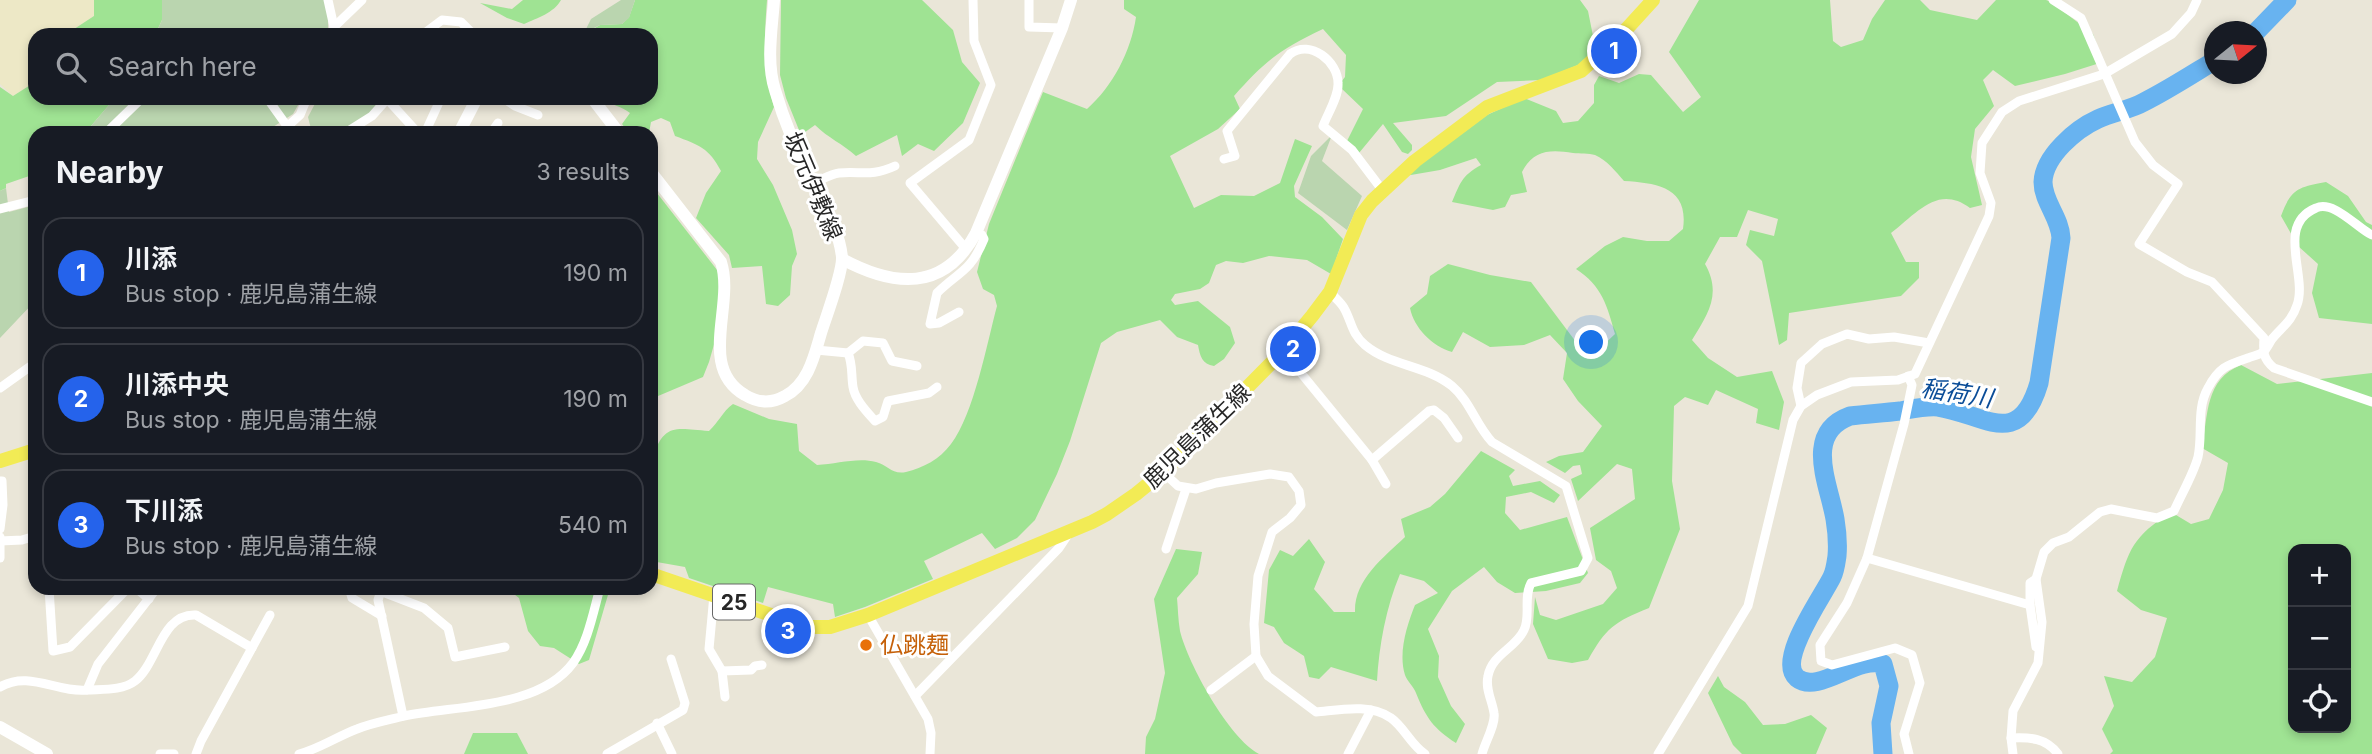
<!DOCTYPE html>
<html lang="en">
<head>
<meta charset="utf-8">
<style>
  body { margin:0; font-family:Inter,"Noto Sans JP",sans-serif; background:#242831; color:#f1f3f6 }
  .controls { position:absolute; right:21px; bottom:21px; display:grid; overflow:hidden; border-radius:14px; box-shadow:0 4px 10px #0003 }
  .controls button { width:63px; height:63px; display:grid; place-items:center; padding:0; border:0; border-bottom:2px solid #363941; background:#171b24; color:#f1f3f6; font:35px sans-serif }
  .compass { position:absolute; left:2204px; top:21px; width:63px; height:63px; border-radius:50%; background:#171b24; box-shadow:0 4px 10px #0003; rotate:72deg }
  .you { position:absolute; left:1592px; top:343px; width:24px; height:24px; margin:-18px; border:5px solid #fff; border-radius:50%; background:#1a73e8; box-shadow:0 0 0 10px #1a73e833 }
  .badge { display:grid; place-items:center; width:46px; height:46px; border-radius:50%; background:#2563eb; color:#fff; font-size:23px; font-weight:700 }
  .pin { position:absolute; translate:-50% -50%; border:4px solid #fff; box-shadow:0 2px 7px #0006 }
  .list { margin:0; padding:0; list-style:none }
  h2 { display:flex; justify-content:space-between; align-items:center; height:91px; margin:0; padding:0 28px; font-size:30px }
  h2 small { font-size:23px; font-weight:400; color:#9ea1a6 }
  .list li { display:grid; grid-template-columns:46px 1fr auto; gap:21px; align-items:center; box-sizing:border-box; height:112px; margin:0 14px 14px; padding:0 14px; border:2px solid #363941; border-radius:21px }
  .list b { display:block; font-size:26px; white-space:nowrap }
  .list p { margin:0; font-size:23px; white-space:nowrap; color:#9ea1a6 }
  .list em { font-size:23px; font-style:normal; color:#9ea1a6 }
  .icon { flex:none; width:38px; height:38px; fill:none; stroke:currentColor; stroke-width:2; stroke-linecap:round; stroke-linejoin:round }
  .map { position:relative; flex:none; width:2372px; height:754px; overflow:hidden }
  .search { position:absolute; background:#171b24; box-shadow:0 4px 10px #0003; left:28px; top:28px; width:630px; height:77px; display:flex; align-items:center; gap:18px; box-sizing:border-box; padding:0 24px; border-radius:21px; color:#9ea1a6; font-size:26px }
  .panel { position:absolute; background:#171b24; box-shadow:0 4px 10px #0003; left:28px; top:126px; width:630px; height:469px; border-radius:21px }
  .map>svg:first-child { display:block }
  .education { fill:#ede8c6 }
  .green { fill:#9fe393; fill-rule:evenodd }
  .cemetery { fill:#bad5af }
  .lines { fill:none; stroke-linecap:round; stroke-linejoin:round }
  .river { stroke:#68b3f0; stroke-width:19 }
  .street { stroke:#fff; stroke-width:9 }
  .secondary { stroke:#fff; stroke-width:12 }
  .primary { stroke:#f2eb55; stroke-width:14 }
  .food-dot { fill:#e8710a; stroke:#fff; stroke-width:2.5 }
  .labels { text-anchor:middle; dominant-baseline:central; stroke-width:6; stroke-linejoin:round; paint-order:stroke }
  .shield { fill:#fff; stroke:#686868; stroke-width:2 }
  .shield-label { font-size:21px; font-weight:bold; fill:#272727 }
  .street-label { font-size:23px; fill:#272727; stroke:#fff }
  .food-label { font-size:23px; fill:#c56008; stroke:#fff; text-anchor:start }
  .water-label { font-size:24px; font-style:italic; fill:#0b4d98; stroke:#fff }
</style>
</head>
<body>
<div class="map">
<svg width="2372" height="754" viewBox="0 0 2372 754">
  <rect width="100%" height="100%" fill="#eae6d8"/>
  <path class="education" d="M0 0H94V16L65 35H35V82L13 96 0 84Z"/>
  <g class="green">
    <path d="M94 0H162V20L155 35H65L94 16Z"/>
    <path d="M523 0H561C554 13 537 18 524 24L507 18 480 3 512 9Z"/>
    <path d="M635 0H767C764 40 763 69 774 107L758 142 757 159 773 185 792 230 797 254 792 266 790 295 778 306 766 304 762 266 732 268 729 255 696 218 706 193 721 171C709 148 699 145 675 136L670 122 661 118 651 122 649 133H629L622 124 630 113C622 106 609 105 603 98H651V35H583L600 25 622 24 629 17Z"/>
    <path d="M781 0H922L953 30 962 62 980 83 963 123 934 151 918 144 902 156 897 135 856 156C843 144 828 138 815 125L801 135 786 98 780 75Z"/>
    <path d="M1124 0H1580L1588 11 1596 51 1583 63 1541 80 1497 82 1446 116 1393 123 1412 145V150L1408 154 1402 152 1383 124 1359 153 1347 141 1363 109 1341 88V82L1345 77 1346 55 1323 29C1280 49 1264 62 1234 96L1240 109 1218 129 1170 156 1194 208 1221 195 1254 196 1280 183 1295 139 1312 146 1294 186 1295 197 1322 217 1343 239 1331 274 1307 260 1269 256 1243 263 1226 261 1216 265 1209 283 1200 289 1175 294 1171 300 1175 305 1198 301 1230 327 1235 343 1224 359 1214 366C1202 364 1200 356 1198 345L1177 337 1160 320 1117 332 1101 343 1070 441 1057 474 1035 520 1017 538 995 549 982 533 924 561 933 579 865 607 835 617 833 604 768 587 763 603 689 578 685 567 651 561V461C664 423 673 428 709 431 719 422 722 412 733 404L769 419 797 424 799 451 817 465C837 464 858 457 876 462 888 465 892 475 906 472 923 468 940 459 951 444 974 414 987 343 997 306L994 295 983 289 977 272 989 224 1043 92 1087 109C1113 86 1131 51 1136 17L1124 9Z"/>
    <path d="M1699 0H1830L1833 41 1841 47 1863 40 1872 19 1885 0H1920L1930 10 1977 20 1996 0H2046L2051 2 2093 34 2103 62 2065 74 2015 86 1993 70 1983 80 1994 106 1975 129 1971 157 1982 205 1970 208C1938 184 1917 213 1891 233L1906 262H1919V278L1901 296 1789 313 1787 340 1779 345 1762 261 1746 245 1750 230 1774 236 1778 219 1748 210 1737 237H1720L1705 264C1722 294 1708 314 1692 340L1708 358 1737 377 1772 371 1784 402 1779 430 1756 423 1758 409 1716 390 1708 405 1685 397 1674 406 1672 481 1680 529 1649 608C1614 622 1606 628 1588 660L1572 663 1548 659 1533 624 1535 597 1540 615 1556 620 1603 604 1617 588 1611 571 1596 560 1590 528 1635 499 1632 469 1617 464 1578 501 1571 479 1582 474 1580 465 1573 466 1565 473 1546 462 1559 456 1583 452 1602 426 1578 401 1563 379 1567 353 1550 335 1524 345 1490 347 1463 332 1452 352C1432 346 1414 328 1410 308L1427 294 1430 276 1448 264 1490 275 1531 282 1585 354 1597 351 1615 334C1607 305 1602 286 1576 269L1605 246 1623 237 1647 241H1669L1683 229C1689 187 1657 183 1624 181 1616 172 1607 160 1595 155 1589 153 1580 154 1573 153 1550 149 1533 150 1522 172L1527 192 1511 195 1505 207 1493 210 1452 202C1460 184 1461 176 1481 165L1476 158 1440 170 1405 176 1487 115 1524 98 1556 111 1563 123 1578 121 1594 103V85L1599 76 1619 83 1639 74 1651 75 1683 112 1701 97 1669 52Z"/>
    <path d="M35 82V98H115L85 133H35V174L6 184V188L0 191V87L13 96Z"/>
    <path d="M2326 182 2348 196 2366 222 2372 225V324L2319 318 2312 293 2318 264 2298 246 2281 216C2291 189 2298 187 2326 182Z"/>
    <path d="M653 188 721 275V320L709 362 703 377 651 399V189Z"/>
    <path d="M2241 365 2277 384 2372 373V754H2110L2113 751 2102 729 2114 706 2104 676 2132 682 2155 657 2167 618 2141 610 2117 591C2129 548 2133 537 2171 512L2191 524 2209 519 2223 490 2228 463 2202 448C2208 415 2205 379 2241 365ZM2293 549H2346V728H2293Z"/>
    <path d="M1481 451 1515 470 1509 476 1513 486 1540 481 1560 495 1554 503 1531 492 1506 497 1505 513 1520 530 1567 517 1588 573 1580 583 1546 591 1515 593 1497 582 1484 567 1452 591 1428 629 1439 656 1438 677 1451 706 1465 724 1456 743C1434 729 1426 718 1416 693 1414 687 1407 681 1405 675 1398 653 1407 625 1415 605L1438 593 1424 581 1400 574C1386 607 1379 646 1377 681L1331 667 1319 679 1309 677 1304 656 1284 643 1274 627 1264 623 1269 570 1280 550 1293 556 1309 539 1325 562 1314 589 1334 612H1355C1354 580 1383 558 1405 537L1401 519 1430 507 1445 494Z"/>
    <path d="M1176 549 1202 552 1198 574 1177 598C1178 608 1178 620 1180 631 1188 664 1229 738 1259 754H1145L1146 737 1155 719 1165 673 1154 599Z"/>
    <path d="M506 588H610L589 660 579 664 554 648 540 646 528 631 519 598Z"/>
    <path d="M1718 676 1724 687 1745 702 1763 725 1785 724 1811 715 1827 728 1816 754H1742L1733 745 1708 693Z"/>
    <path d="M473 733H517L528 754H464Z"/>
  </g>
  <g class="cemetery">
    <path d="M162 0H324L328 8V35H155L162 20Z"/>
    <path d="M621 0H635L629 18 622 24 600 25 584 33 591 19Z"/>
    <path d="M115 98H302L293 114 273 127 270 133H85Z"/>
    <path d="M318 98H384C372 111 357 127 340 132 332 135 321 133 312 133L308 117Z"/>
    <path d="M1332 135 1322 161 1362 196 1347 230 1298 193 1311 156Z"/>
    <path d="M6 188 9 212 35 205V301L0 338V191Z"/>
  </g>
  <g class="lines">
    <g class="river">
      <path d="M2256 32 2287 0"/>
      <path d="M1883 754 1881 723 1889 686 1883 664C1858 655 1818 695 1797 678 1776 660 1823 596 1832 577 1835 571 1836 563 1837 556 1838 544 1837 531 1835 519 1829 484 1803 433 1850 416 1867 414 1883 413 1900 411 1912 409 1925 406 1938 407 1984 414 2019 451 2039 383L2061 238C2060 217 2043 202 2043 182 2044 156 2076 129 2098 119 2113 112 2130 110 2144 102 2168 90 2191 75 2214 61"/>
    </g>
    <g class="street">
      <path d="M328 0 334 27 332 35"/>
      <path d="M1029 0V27L1062 28"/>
      <path d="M2053 0 2081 18 2135 142 2153 165 2178 184 2139 244 2187 272 2212 282 2264 338C2263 352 2263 359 2274 368L2372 402"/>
      <path d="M334 27 362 0"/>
      <path d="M422 35 442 20 461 22 474 35"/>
      <path d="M267 98 292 133"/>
      <path d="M503 98 515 106 538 115"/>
      <path d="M387 99 418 133"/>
      <path d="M288 126 300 115 307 98"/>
      <path d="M106 133 142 98"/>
      <path d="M345 133 372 116 388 98"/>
      <path d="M425 133 441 98"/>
      <path d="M491 133 498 123"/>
      <path d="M1224 159 1235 156 1227 131 1290 54C1311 39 1338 62 1338 83 1339 96 1328 113 1323 126L1352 150 1383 191"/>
      <path d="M813 183C821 180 831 174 839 173 862 171 871 177 895 166"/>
      <path d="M0 209 35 200"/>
      <path d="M966 249 910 183 969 140 991 85 974 41 973 0"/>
      <path d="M1330 292C1334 297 1341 302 1344 308 1352 322 1351 333 1365 345 1390 366 1426 365 1452 386 1470 401 1476 425 1492 442L1566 486 1588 558 1581 571 1531 583C1523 599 1531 616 1524 630 1516 648 1492 654 1488 676 1485 689 1492 700 1494 713 1496 724 1485 742 1482 754"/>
      <path d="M959 312 939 323 930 324 937 293C959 271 970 273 984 239L982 235 976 233"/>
      <path d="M816 350 848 353C853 365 851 375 853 387 855 400 867 412 875 421L883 417 888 401 929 393 937 387"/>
      <path d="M1283 351 1372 460 1386 484"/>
      <path d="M848 353 863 341 883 343 892 361 917 366"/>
      <path d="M1908 376 1912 385 1904 424 1867 558 2030 605 2036 647"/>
      <path d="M0 388 35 363"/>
      <path d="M1801 406 1797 388 1801 363 1822 344 1847 334 1869 339 1894 337 1929 343"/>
      <path d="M1372 460 1429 411 1434 410 1444 418 1458 438"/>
      <path d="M1163 472 1178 486 1196 489 1216 483 1270 474 1289 477 1299 491 1301 505 1290 518 1272 532 1258 576 1254 624 1256 656 1268 676 1316 712C1339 710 1370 703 1391 718 1404 727 1411 745 1425 754"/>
      <path d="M0 481H2L3 505 0 529"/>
      <path d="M0 537V558"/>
      <path d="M0 541 22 540 35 536"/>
      <path d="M1166 549 1186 489"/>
      <path d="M1867 558 1847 603 1820 645 1821 661 1832 665 1895 648 1912 655 1920 683 1904 734 1909 754"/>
      <path d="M49 588 53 651 70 647 128 588"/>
      <path d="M136 588 149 599"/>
      <path d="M349 588 352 598 382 616"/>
      <path d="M382 588 378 600 403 716"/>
      <path d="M380 591 424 608 448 628 455 657 505 647"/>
      <path d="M714 595 709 649 722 671 725 697"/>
      <path d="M2030 605V583L2036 579"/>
      <path d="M868 615 928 719 931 733 930 754"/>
      <path d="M722 671 751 670 755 666 762 665"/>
      <path d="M0 687C29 670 57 693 87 690L98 664 157 588"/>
      <path d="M87 690C102 689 122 691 135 681 158 663 161 613 196 615L252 648"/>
      <path d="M1211 690 1256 656"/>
      <path d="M915 696 1059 548 1069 533"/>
      <path d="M657 723 672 754"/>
      <path d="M2011 738C2030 737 2046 738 2058 754"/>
      <path d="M160 754H174"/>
      <path d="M196 754 201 741 270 615"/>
      <path d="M299 754C319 749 338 736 357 729 372 723 389 720 404 716 456 705 539 709 573 663 588 642 593 613 600 588"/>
      <path d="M607 754 683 710 685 703 671 659"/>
      <path d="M1348 754 1371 710"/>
      <path d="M1658 754 1748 606 1793 420 1801 406 1817 395 1851 382 1898 380 1915 374 1989 216 1991 203 1980 173 1982 143 2002 112 2019 101 2104 74 2172 34 2191 13 2197 0"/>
      <path d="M2013 754 2011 738 2013 711 2038 663 2042 622 2036 579 2044 552 2053 543 2069 537 2100 512 2111 509 2157 518 2174 511C2182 493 2193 475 2198 457 2203 434 2196 409 2208 388 2219 367 2227 365 2248 358 2252 356 2260 355 2263 352 2267 349 2269 343 2272 339 2282 327 2292 321 2297 305 2308 276 2275 225 2316 208 2334 200 2357 228 2372 235"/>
    </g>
    <g class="secondary">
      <path d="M592 98 619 133"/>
      <path d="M459 133 477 98"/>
      <path d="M651 172 721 262C735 305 697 367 745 395 758 403 771 404 785 396 808 384 814 357 821 333 826 317 843 272 842 257 839 230 825 207 813 183 798 154 784 121 775 90 766 62 772 29 774 0"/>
      <path d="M842 259C894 287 944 292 976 233L1062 28 1071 0"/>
      <path d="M0 727 47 754"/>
    </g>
    <g class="primary">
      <path d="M0 461 35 450"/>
      <path d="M651 574 806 627H830L868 615 1092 522 1107 514 1136 494 1163 472 1218 417 1283 351 1312 316 1330 292 1361 215 1372 201 1415 161 1487 107 1581 71 1622 34 1653 0"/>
    </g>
  </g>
  <circle class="food-dot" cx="866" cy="645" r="7"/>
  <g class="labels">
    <rect class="shield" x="713" y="584.5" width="42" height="35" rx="5"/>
    <g class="shield-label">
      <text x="734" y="602">25</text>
    </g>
    <g class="street-label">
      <text transform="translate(813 186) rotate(67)">坂元伊敷線</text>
      <text transform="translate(1197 436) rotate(-44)">鹿児島蒲生線</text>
    </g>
    <g class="food-label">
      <text x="880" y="645">仏跳麺</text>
    </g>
    <g class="water-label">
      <text transform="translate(1957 393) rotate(9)">稲荷川</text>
    </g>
  </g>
</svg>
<div class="controls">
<button>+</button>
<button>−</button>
<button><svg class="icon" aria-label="locate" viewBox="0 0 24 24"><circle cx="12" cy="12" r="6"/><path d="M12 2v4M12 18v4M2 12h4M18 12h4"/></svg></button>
</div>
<svg class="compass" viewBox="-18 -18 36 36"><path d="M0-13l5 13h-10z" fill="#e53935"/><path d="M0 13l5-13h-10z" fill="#9ea1a6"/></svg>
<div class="you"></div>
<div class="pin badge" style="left:1614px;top:51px">1</div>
<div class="pin badge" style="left:1293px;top:349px">2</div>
<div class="pin badge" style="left:788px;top:631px">3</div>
<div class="search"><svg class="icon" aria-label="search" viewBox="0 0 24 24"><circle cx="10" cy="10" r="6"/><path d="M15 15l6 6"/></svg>Search here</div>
<section class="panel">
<h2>Nearby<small>3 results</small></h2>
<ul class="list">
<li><span class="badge">1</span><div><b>川添</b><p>Bus stop · 鹿児島蒲生線</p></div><em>190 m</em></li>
<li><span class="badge">2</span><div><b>川添中央</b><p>Bus stop · 鹿児島蒲生線</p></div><em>190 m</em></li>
<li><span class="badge">3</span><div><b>下川添</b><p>Bus stop · 鹿児島蒲生線</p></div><em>540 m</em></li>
</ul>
</section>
</div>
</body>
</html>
